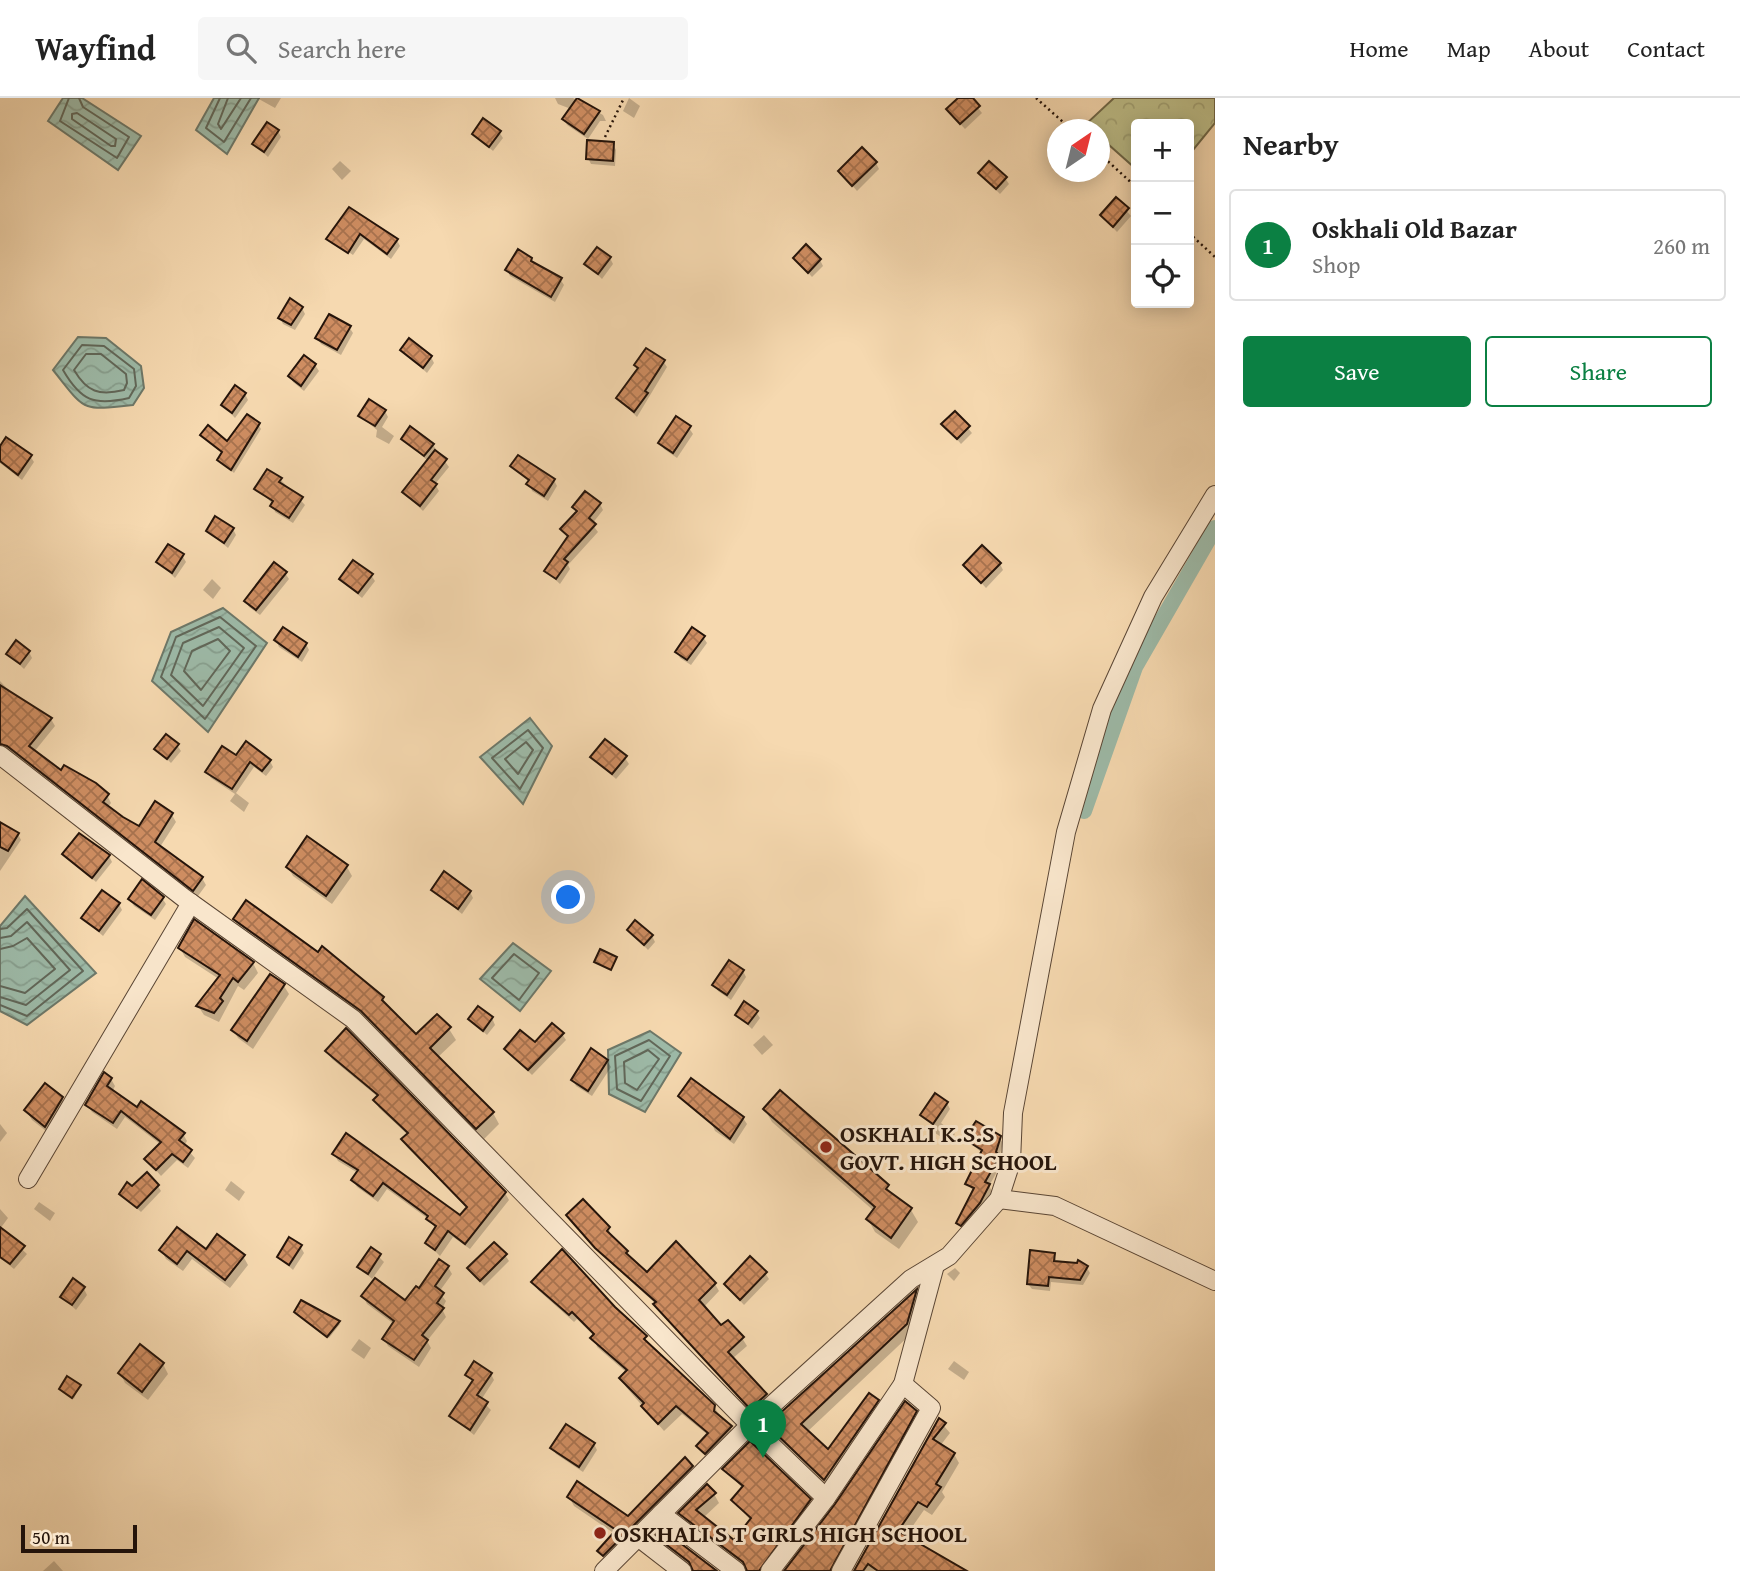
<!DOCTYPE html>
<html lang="en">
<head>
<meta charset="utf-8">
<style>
  body { margin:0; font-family:"Gentium Book Plus",serif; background:#f6f6f6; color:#222 }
  .controls { position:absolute; right:21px; top:21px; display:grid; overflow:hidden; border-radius:7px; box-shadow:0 4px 18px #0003 }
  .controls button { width:63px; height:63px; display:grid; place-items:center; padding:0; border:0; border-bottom:2px solid #e0e0e0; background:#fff; color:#222; font:35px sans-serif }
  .compass { position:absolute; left:1047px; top:21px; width:63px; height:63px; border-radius:50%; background:#fff; box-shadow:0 4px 18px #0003; rotate:35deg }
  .scale { position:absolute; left:21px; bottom:18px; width:116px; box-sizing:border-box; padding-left:7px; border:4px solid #25140a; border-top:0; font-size:19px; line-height:24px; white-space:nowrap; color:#25140a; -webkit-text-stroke:5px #f9e6cc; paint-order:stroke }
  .you { position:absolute; left:569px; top:800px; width:24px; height:24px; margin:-18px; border:5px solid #fff; border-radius:50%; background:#1a73e8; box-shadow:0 0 0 10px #1a73e833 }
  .badge { display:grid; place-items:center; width:46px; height:46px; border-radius:50%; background:#0b8043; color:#fff; font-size:23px; font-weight:700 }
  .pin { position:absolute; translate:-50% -58px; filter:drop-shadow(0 2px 4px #0008) }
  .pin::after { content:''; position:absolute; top:37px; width:24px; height:21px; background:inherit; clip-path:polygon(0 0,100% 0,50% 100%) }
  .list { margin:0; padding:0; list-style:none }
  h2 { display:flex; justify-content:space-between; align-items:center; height:91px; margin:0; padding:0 28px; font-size:30px }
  h2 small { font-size:23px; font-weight:400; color:#767676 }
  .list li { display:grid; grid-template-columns:46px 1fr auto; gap:21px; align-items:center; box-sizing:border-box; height:112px; margin:0 14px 14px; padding:0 14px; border:2px solid #e0e0e0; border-radius:7px }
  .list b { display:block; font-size:26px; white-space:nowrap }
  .list p { margin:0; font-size:23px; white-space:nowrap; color:#767676 }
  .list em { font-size:23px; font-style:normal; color:#767676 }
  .actions { display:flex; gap:14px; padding:21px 28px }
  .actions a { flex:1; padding:16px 0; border:2px solid #0b8043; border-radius:7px; text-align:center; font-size:24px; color:#0b8043 }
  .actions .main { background:#0b8043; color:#fff }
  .icon { flex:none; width:38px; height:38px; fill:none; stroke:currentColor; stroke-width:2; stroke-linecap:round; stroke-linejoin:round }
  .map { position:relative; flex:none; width:1215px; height:1473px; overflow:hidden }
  header { display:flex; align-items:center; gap:42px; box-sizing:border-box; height:98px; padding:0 35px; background:#fff; border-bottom:2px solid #e0e0e0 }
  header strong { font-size:33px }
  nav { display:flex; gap:38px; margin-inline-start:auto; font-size:24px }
  .search { width:490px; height:63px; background:#f6f6f6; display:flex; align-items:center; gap:18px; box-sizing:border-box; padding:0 24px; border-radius:7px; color:#767676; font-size:26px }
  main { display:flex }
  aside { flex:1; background:#fff }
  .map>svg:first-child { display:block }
  .forest { fill:url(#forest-crowns); stroke:#726a4a; stroke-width:2 }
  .water { fill:url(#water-waves); stroke:#6d7869; stroke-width:2 }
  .shadow { fill:#0003 }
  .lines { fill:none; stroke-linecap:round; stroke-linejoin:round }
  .shore { stroke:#616759; stroke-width:2 }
  .canal { stroke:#9dbaa8; stroke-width:16 }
  .building { fill:url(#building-cross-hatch); stroke:#25140a; stroke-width:2 }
  .minor-casing { stroke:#594534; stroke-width:20 }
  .path { stroke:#25140a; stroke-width:2.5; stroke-dasharray:2 3.5; stroke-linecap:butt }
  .minor { stroke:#f9e6cc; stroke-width:18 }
  .poi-dot { fill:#8f2418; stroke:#f9e6cc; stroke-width:2.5 }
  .labels { text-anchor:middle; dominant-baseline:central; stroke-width:6; stroke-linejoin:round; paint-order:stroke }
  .poi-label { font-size:24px; font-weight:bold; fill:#25140a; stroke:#f9e6cc; text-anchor:start }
</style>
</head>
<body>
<header>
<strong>Wayfind</strong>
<div class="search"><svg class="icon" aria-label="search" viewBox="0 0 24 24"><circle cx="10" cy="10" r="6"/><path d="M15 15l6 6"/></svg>Search here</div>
<nav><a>Home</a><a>Map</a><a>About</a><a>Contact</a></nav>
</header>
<main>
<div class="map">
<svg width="1215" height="1473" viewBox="0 0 1215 1473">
  <defs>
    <pattern id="forest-crowns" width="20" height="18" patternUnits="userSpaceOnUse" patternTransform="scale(1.75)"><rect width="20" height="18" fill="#bebf8a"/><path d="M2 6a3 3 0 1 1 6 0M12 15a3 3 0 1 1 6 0" fill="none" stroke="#a3a376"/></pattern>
    <pattern id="water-waves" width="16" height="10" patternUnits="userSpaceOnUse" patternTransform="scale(1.75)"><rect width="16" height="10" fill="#9dbaa8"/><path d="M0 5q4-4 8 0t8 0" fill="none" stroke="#879f8f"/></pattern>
    <pattern id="building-cross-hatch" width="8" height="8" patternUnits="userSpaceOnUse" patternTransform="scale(1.75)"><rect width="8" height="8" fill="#ce8d61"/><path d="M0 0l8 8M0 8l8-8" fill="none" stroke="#a7724e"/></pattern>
  </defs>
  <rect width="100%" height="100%" fill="#f6d9b0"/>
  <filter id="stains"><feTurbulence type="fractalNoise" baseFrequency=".00286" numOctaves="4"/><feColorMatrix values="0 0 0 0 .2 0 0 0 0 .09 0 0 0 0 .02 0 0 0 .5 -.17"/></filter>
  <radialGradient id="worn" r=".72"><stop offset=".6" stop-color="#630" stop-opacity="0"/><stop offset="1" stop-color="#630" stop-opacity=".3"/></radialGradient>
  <path class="forest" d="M1114 0H1215V25L1189 57V26H1136V71L1100 39V32L1091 31 1085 27Z"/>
  <g class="water">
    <path d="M63 0H82L141 38 118 72 48 23Z"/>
    <path d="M214 0H259L227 56 196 32Z"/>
    <path d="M78 239 106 240 141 268 144 290 133 307C80 313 86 313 53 272Z"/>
    <path d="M223 510 267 545 208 634 152 583 171 534Z"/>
    <path d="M530 620 552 648 523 706 480 659Z"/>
    <path d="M25 798 96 875 27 927 0 913V828Z"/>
    <path d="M513 845 551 873 520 913 480 881Z"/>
    <path d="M650 933 681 955 645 1014 609 996 608 952Z"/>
  </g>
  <g class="shadow">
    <path d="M257 0H281L275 10Z"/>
    <path d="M555 0H573L603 17 606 23H600L588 41 567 27 564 21 571 11 558 6Z"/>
    <path d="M629 0 640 8 634 20 623 13Z"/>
    <path d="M961 0H970L982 15 965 31 952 17Z"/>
    <path d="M278 33 281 39 268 59 254 46Z"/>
    <path d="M499 34 503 40 493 53 474 36Z"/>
    <path d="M613 46 616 52 615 68 591 66 588 60Z"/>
    <path d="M340 63 351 73 342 82 332 71Z"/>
    <path d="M876 65 879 71 857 93 840 73Z"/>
    <path d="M980 76 1005 80 1009 86 1000 96Z"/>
    <path d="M1116 101 1131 118 1117 134 1102 118Z"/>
    <path d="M349 112 397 142 400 148 391 161 364 141 353 157 331 142V145L328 141Z"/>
    <path d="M610 160 613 166 602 181 587 166Z"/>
    <path d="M795 160 820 162 823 168 812 179Z"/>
    <path d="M531 162 534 167 560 181 564 187 555 204 510 178 507 172Z"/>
    <path d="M302 210 305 216 295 232 283 226 280 220Z"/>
    <path d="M349 229 353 235 341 257 321 246 317 240Z"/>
    <path d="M402 252 431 259 434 265 427 275Z"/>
    <path d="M663 263 667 269 637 319 618 300 639 272Z"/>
    <path d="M315 267 319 273 304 293 293 284 290 278Z"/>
    <path d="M245 296 248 302 235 320 223 307Z"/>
    <path d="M385 313 388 319 382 329 394 338 389 346 376 339 377 332 360 318Z"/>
    <path d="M955 315 972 335 961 346 944 326Z"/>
    <path d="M258 326 261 331 234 375 219 362 223 356 202 337 228 345Z"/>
    <path d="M689 330 693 336 677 360 664 351 660 345Z"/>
    <path d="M403 341 433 347 449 369 435 386 439 393 423 413 404 394 429 364Z"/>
    <path d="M0 351 30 358 34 364 22 382 0 365Z"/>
    <path d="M512 368 554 382 557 388 548 403 532 393 529 384Z"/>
    <path d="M280 381 305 407 293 425 275 414 273 406 257 391Z"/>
    <path d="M600 406 603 412 592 426 598 434 568 467 570 471 560 486 546 473 569 440 562 432 577 415 574 410Z"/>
    <path d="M233 431 236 437 228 450 208 433Z"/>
    <path d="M182 457 186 464 175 480 159 464Z"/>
    <path d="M1000 466 1003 472 986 490 965 467Z"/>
    <path d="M285 475 289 481 260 517 249 509 246 503Z"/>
    <path d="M371 477 375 483 362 500 341 482Z"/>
    <path d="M212 481 221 490 213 501 203 492Z"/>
    <path d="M703 539 707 545 691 567 680 560 677 554Z"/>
    <path d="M276 542 306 546 309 552 302 564 279 549Z"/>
    <path d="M29 554 32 560 24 571 8 556Z"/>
    <path d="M0 583 16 600 51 621 55 628 34 654 61 674 107 697 111 705 108 709 139 730 155 705 172 717 176 724 160 749 202 780 206 787 198 798 13 655 0 650Z"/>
    <path d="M177 647 181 653 171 665 157 651Z"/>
    <path d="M592 659 625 660 629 666 616 681Z"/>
    <path d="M236 660 270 663 273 669 266 678 254 669 236 695 249 705 244 714 230 703 235 696 211 680 207 674Z"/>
    <path d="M0 734 18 736 21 742 0 773Z"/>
    <path d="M65 757 109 758 112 764 96 784Z"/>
    <path d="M288 769H347L352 778 332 806 293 778Z"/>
    <path d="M433 792 470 794 473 800 462 816Z"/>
    <path d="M162 800 166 806 155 822 134 808 130 802Z"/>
    <path d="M119 806 122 812 103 838 83 820Z"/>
    <path d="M235 821 318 856 323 850 383 901 389 912 416 939 449 931 456 942 437 960 493 1015 499 1026 484 1041 369 924 241 832Z"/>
    <path d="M629 832 652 838 655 844 648 852Z"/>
    <path d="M180 850 253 865 258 875 244 892 238 888 219 924 204 917 198 908 219 881 185 859Z"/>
    <path d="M743 873 746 879 731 902 718 893 714 887Z"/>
    <path d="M284 888 289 896 253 951 238 940 233 932Z"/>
    <path d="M756 914 760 920 752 931 737 917Z"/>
    <path d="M492 920 495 927 487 937 470 922Z"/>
    <path d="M562 936 566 942 532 977 506 951 535 947Z"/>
    <path d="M764 937 773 947 762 957 753 947Z"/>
    <path d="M328 954 505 1095 509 1102 470 1151 453 1139 440 1158 427 1145 436 1131 427 1120 387 1091 378 1104 357 1089 353 1082 358 1075 338 1063 334 1056 460 1119 468 1111 407 1049 403 1042 408 1037 379 1010 375 1003 378 999 332 961Z"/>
    <path d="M607 963 611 969 592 998 576 988 573 982Z"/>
    <path d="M111 981 115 988 112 994 183 1036 187 1043 184 1048 195 1060 188 1070 177 1062 161 1078 146 1061 160 1046 125 1019 117 1031 92 1014 87 1007Z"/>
    <path d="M780 994 911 1112 918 1124 899 1151 875 1134 868 1121 874 1113 772 1024 765 1012Z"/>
    <path d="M680 998 743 1020 747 1026 734 1046 715 1033 712 1026Z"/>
    <path d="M62 1000 68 1010 51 1037 32 1022 26 1012Z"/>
    <path d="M947 1005 950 1011 941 1025 955 1036 949 1044 935 1035V1030L922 1017Z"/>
    <path d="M0 1026 7 1035 0 1044Z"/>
    <path d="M999 1040 1003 1045 999 1060 1002 1065 989 1088 992 1093 982 1111 964 1132 958 1125 974 1093 967 1086 982 1055 966 1041Z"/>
    <path d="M231 1083 245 1094 239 1103 225 1092Z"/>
    <path d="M158 1088 161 1093 141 1114 121 1096Z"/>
    <path d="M39 1104 55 1115 50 1123 34 1111Z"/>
    <path d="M0 1111 8 1120 0 1131 27 1156 14 1171 0 1160Z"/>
    <path d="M573 1125 609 1130 611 1140 647 1177 715 1186 719 1193 703 1210 721 1229 742 1240 747 1248 732 1261 770 1305 756 1318 660 1214 656 1206 602 1157Z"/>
    <path d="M300 1148 304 1155 293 1172 279 1159Z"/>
    <path d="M371 1151 384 1164 372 1181 359 1169Z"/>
    <path d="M161 1152 243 1158 248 1167 230 1190 192 1161 183 1173 166 1161Z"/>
    <path d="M1054 1156 1057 1165 1087 1170 1090 1175 1083 1187 1051 1184 1050 1193 1032 1191 1028 1186Z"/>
    <path d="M505 1157 509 1163 484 1188 469 1171Z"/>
    <path d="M448 1169 452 1176 439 1194 446 1203 442 1211 446 1219 427 1243 431 1250 419 1269 388 1248 384 1241 394 1226 367 1206 363 1198 405 1205Z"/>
    <path d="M955 1170 960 1175 954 1183 947 1176Z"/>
    <path d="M765 1175 769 1181 744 1207 726 1187Z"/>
    <path d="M533 1184 613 1210 713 1308 736 1338 711 1363 698 1348 708 1337 682 1316 664 1333 626 1289 621 1280 627 1275 597 1249 594 1238 577 1221 574 1224 538 1192Z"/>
    <path d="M84 1191 87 1197 76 1212 62 1199Z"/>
    <path d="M916 1194 921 1202 912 1235 807 1334 828 1354 877 1303 883 1312 830 1390 774 1336 769 1328Z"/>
    <path d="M298 1217 338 1224 340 1226 329 1240Z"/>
    <path d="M359 1241 371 1250 364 1261 351 1252Z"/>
    <path d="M954 1263 969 1274 964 1282 948 1271Z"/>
    <path d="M163 1266 168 1276 148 1302 125 1285 120 1275Z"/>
    <path d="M491 1276 494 1282 481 1302 491 1312 474 1337 451 1318 473 1284 467 1277Z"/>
    <path d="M79 1288 74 1301 61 1291Z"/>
    <path d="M915 1314 921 1323 838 1473H784Z"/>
    <path d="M939 1322 950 1335 940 1348 954 1356 959 1365 942 1394 945 1399 932 1417 924 1412 905 1439 963 1473H854Z"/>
    <path d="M594 1346 597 1352 583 1374 556 1356 552 1350Z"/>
    <path d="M691 1369 696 1379 605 1463 600 1454 615 1436 574 1408 569 1399 628 1420Z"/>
    <path d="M725 1371 809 1402 815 1412 768 1473H749L686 1424 680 1415 714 1396 719 1405 703 1420 735 1444 751 1423 733 1402 743 1391Z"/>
    <path d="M657 1438 714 1473H693L663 1447Z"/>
    <path d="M54 1463 63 1473H43Z"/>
  </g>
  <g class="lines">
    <g class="shore">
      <path d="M69 0 60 23 117 60 129 39 83 9 79 0"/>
      <path d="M220 0 206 30 224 44 251 0"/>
      <path d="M228 0 218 26 221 31 241 0"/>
      <path d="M77 15 116 41 115 48H111L72 21V16Z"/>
      <path d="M82 247 104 248 134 271 136 288 129 300C94 308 81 303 63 272Z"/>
      <path d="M86 256H101L126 276 127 285 124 292C99 298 87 294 74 272Z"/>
      <path d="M220 519 256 548 205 621 161 579 176 539Z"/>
      <path d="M219 529 244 550 203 608 171 577 183 545Z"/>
      <path d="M218 541 230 553 201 592 184 573 192 553Z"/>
      <path d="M528 632 543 650 520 691 492 660Z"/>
      <path d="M526 644 533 652 518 676 505 661Z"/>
      <path d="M0 831 7 830 27 811 83 873 27 918 0 907"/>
      <path d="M0 840 11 838 27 824 70 872 26 907 0 899"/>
      <path d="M0 851 13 848 27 840 55 871 25 895 0 888"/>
      <path d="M514 856 539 875 519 902 492 880Z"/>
      <path d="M649 942 670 958 641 1003 617 991 615 958Z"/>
      <path d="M648 952 659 961 637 992 625 985 624 964Z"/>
    </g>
    <path class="canal" d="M1084 713 1135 569 1215 430"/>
  </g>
  <g class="building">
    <path d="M577 0 600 13 584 36 562 21Z"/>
    <path d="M958 0H973L980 8 960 26 946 11Z"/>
    <path d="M483 20 501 33 489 49 472 36Z"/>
    <path d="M267 24 279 32 264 54 252 46Z"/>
    <path d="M587 42 614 44 613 63 586 61Z"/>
    <path d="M862 49 877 64 852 88 838 73Z"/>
    <path d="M989 63 1007 79 996 91 978 75Z"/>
    <path d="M1116 99 1129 110 1113 129 1100 117Z"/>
    <path d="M349 109 398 141 387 156 360 136 348 155 326 141Z"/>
    <path d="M806 146 821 161 808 175 793 160Z"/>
    <path d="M597 149 611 159 598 176 584 166Z"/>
    <path d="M518 151 532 160 531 163 562 180 551 199 505 172Z"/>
    <path d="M290 200 303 209 291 227 278 220Z"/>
    <path d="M329 216 351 228 337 252 315 240Z"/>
    <path d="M409 240 432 258 423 270 400 252Z"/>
    <path d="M646 250 665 262 645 293 648 295 634 314 616 300 638 270 634 267Z"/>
    <path d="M304 257 316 266 301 288 288 278Z"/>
    <path d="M235 287 246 295 232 315 221 307Z"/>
    <path d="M369 301 386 312 375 328 358 318Z"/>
    <path d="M955 313 970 328 957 341 941 326Z"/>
    <path d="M247 316 260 325 231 372 217 362 222 354 200 337 208 327 227 343Z"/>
    <path d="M676 318 691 328 673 355 658 345Z"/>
    <path d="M410 328 434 346 424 358 401 341Z"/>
    <path d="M6 339 32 357 18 377 0 363V348Z"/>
    <path d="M435 352 447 361 431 382 437 386 420 408 402 394Z"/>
    <path d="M518 357 555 381 544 398 526 386 529 382 510 368Z"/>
    <path d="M267 371 282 380 279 384 303 399 289 420 270 408 273 403 254 391Z"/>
    <path d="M585 393 601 405 589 420 596 426 564 461 568 464 556 481 544 473 568 438 560 431 577 413 572 409Z"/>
    <path d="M215 418 234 430 224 445 206 433Z"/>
    <path d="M168 446 184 456 172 475 156 464Z"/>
    <path d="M982 447 1001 465 981 485 963 467Z"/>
    <path d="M353 462 373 476 358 495 339 481Z"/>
    <path d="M274 464 287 474 256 512 244 503Z"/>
    <path d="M283 529 307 545 298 559 274 542Z"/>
    <path d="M692 529 705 538 687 562 675 554Z"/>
    <path d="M16 542 30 553 20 566 6 556Z"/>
    <path d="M0 587 52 620 29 648 61 672 64 667 96 685 109 696 103 704 123 719 139 728 155 703 173 715 155 744 203 779 193 793 7 648 0 646Z"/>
    <path d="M166 636 179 646 167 661 154 651Z"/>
    <path d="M605 641 627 658 612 676 590 659Z"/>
    <path d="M246 643 271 662 262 673 250 664 232 691 205 674 222 648 236 657Z"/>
    <path d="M0 724 19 735 8 753 0 749Z"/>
    <path d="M79 735 110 757 92 780 62 756Z"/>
    <path d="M307 738 348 767 326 798 286 769Z"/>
    <path d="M444 773 471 793 458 811 431 792Z"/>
    <path d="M142 781 164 799 151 817 128 801Z"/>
    <path d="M102 792 120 805 99 833 81 820Z"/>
    <path d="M246 802 318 854 322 848 384 899 382 902 416 936 437 916 451 929 430 950 494 1014 476 1031 361 913 233 821Z"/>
    <path d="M194 821 254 864 238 884 233 880 220 900 223 903 214 915 196 908 220 877 178 850Z"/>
    <path d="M635 822 653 837 644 847 627 832Z"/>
    <path d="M600 851 617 859 611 872 594 864Z"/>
    <path d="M729 862 744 872 727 897 712 887Z"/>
    <path d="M270 876 285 886 247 943 231 932Z"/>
    <path d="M744 903 758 913 748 926 735 917Z"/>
    <path d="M478 908 493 919 483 933 468 921Z"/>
    <path d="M552 925 564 935 528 972 504 951 520 932 535 944Z"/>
    <path d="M346 930 506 1094 465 1146 448 1133 435 1152 425 1145 436 1128 426 1121 428 1118 383 1085 373 1098 351 1082 358 1072 332 1056 346 1035 460 1117 467 1109 401 1041 408 1035 373 1002 378 997 325 953Z"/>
    <path d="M591 950 608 962 588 993 571 982Z"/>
    <path d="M104 974 112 980 107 988 137 1009 141 1003 185 1035 179 1042 192 1052 183 1064 172 1056 156 1072 144 1061 161 1044 121 1013 113 1025 85 1007Z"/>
    <path d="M691 980 744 1019 730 1041 678 998Z"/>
    <path d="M45 985 63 999 45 1029 24 1012Z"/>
    <path d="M780 992 889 1087 886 1091 912 1110 891 1140 866 1121 875 1109 763 1011Z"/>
    <path d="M935 995 948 1004 933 1026 920 1017Z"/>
    <path d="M976 1023 1001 1038 996 1054 1000 1058 985 1084 990 1086 980 1105 961 1128 956 1125 974 1090 965 1086 982 1052 964 1041Z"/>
    <path d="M147 1074 159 1087 137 1110 119 1096 127 1084 132 1088Z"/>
    <path d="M583 1101 610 1129 607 1133 628 1153 626 1155 647 1174 676 1143 716 1185 699 1202 721 1227 728 1222 744 1239 728 1254 767 1296 750 1311 653 1206 656 1204 595 1150 566 1117Z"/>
    <path d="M0 1129 25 1148 10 1166 0 1159Z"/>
    <path d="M177 1129 206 1151 217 1136 245 1157 225 1182 187 1153 177 1166 159 1152Z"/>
    <path d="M289 1139 302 1147 289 1167 277 1159Z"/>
    <path d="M494 1144 507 1156 480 1183 467 1170Z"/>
    <path d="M371 1149 381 1156 368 1176 357 1169Z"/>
    <path d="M562 1151 615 1209 647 1238 644 1241 715 1307 714 1313 732 1328 705 1356 696 1348 708 1335 676 1308 658 1326 641 1308 644 1305 619 1280 627 1272 590 1240 594 1236 572 1214 569 1217 531 1184Z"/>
    <path d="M1030 1152 1055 1155 1054 1163 1077 1165 1078 1162 1088 1168 1080 1182 1049 1179 1048 1188 1027 1186Z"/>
    <path d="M750 1158 767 1174 740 1202 724 1186Z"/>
    <path d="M439 1161 449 1168 435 1188 444 1195 437 1205 444 1210 422 1237 428 1242 414 1262 382 1241 394 1223 361 1198 375 1180 405 1202 416 1188 419 1190Z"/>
    <path d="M73 1180 85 1189 72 1207 60 1199Z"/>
    <path d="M917 1191 907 1226 801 1326 828 1351 869 1295 879 1302 824 1382 767 1327Z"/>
    <path d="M301 1202 340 1223 327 1239 294 1214Z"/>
    <path d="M140 1246 164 1265 142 1294 118 1275Z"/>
    <path d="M474 1263 492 1275 477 1297 488 1304 470 1332 449 1318 473 1282 465 1277Z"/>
    <path d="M67 1278 81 1287 72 1300 59 1291Z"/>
    <path d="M905 1303 917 1313 830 1473H784L835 1406Z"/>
    <path d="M939 1320 946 1325 933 1341 955 1355 936 1386 941 1389 927 1409 918 1404 898 1433 967 1473H878L868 1466 863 1473H854Z"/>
    <path d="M566 1326 595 1345 579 1369 550 1350Z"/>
    <path d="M750 1343 811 1401 759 1473H747L743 1464 678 1415 707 1386 716 1395 696 1412 734 1442 751 1420 731 1402 743 1388 722 1371Z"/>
    <path d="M685 1359 693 1368 603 1458 597 1453 616 1432 567 1399 577 1383 628 1418Z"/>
    <path d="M662 1431 717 1473H693L689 1464 655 1438Z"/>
  </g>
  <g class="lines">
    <defs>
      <g id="minor">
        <path d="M0 657 184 800 353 921 750 1327 826 1400"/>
        <path d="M28 1081 191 805"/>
        <path d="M999 1101 1055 1108 1215 1183"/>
        <path d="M661 1416 736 1473"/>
        <path d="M638 1439 682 1473"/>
        <path d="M604 1473 750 1327 911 1181 949 1158 999 1101 1011 1064 1013 1015 1066 734 1102 611 1153 499 1215 397"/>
        <path d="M770 1473 826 1400 903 1286 935 1167"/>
        <path d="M841 1473 931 1310 903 1286"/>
      </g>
    </defs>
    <use href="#minor" class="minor-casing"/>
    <g class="path">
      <path d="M1036 0 1072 32"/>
      <path d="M605 39 624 0"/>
      <path d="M1100 56 1136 89"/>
      <path d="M1189 135 1215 159"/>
    </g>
    <use href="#minor" class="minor"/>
  </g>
  <g class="poi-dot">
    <circle cx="826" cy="1049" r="7"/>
    <circle cx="600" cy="1435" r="7"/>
  </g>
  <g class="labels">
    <g class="poi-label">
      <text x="840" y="1035">OSKHALI K.S.S<tspan x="840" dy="28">GOVT. HIGH SCHOOL</tspan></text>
      <text x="614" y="1435">OSKHALI S T GIRLS HIGH SCHOOL</text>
    </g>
  </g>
  <rect width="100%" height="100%" filter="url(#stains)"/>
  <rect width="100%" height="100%" fill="url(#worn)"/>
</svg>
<div class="controls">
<button>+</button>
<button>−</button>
<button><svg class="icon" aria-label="locate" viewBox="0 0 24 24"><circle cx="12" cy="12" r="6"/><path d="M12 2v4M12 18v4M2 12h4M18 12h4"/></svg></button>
</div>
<svg class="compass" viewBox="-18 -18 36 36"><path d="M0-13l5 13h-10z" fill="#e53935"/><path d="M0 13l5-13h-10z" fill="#767676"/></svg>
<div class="scale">50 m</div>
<div class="you"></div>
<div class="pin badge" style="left:763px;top:1360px">1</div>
</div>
<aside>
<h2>Nearby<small></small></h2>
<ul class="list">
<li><span class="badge">1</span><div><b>Oskhali Old Bazar</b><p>Shop</p></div><em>260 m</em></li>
</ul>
<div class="actions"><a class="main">Save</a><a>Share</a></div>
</aside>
</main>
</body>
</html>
